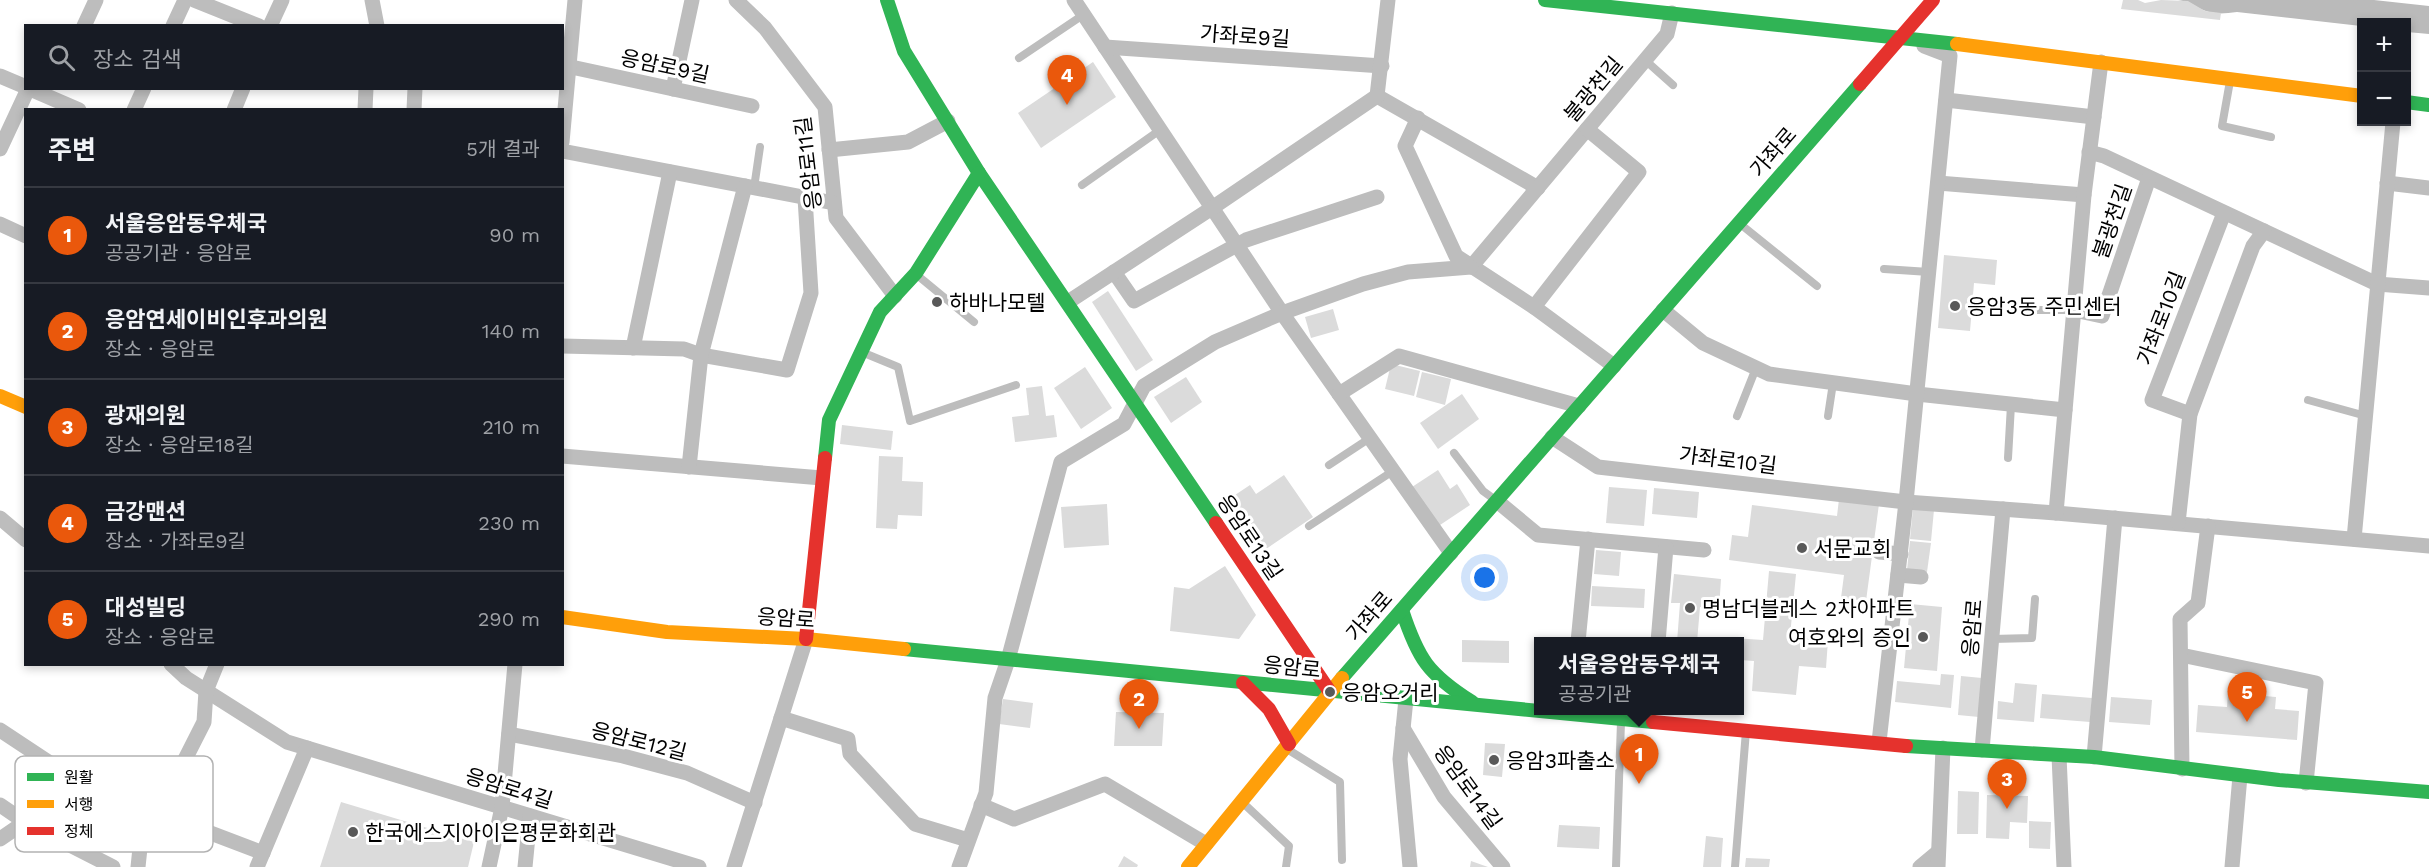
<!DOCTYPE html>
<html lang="ko">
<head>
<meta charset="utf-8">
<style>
  body { margin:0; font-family:"Work Sans","Noto Sans KR",sans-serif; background:#20242c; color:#f1f3f6 }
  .controls { position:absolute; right:18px; top:18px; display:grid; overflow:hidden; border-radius:0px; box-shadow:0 3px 9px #0003 }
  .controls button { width:54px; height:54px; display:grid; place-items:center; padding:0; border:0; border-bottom:2px solid #363941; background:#171b24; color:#f1f3f6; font:30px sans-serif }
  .you { position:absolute; left:1485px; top:578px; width:21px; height:21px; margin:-15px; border:4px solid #fff; border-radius:50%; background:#1a73e8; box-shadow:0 0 0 9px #1a73e833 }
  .badge { display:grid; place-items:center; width:39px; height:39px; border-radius:50%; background:#ea580c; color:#fff; font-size:20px; font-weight:700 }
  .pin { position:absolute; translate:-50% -50px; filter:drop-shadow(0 2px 3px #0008) }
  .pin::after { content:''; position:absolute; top:32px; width:21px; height:18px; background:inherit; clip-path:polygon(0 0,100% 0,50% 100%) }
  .popup { position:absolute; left:1534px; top:637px; width:210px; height:78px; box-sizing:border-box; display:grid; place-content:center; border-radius:0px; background:#171b24; filter:drop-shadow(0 2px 4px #0005); font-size:20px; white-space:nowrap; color:#9ea1a6 }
  .popup b { font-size:22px; color:#f1f3f6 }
  .popup::after { content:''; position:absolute; left:50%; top:100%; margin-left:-12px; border:12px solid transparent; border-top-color:#171b24 }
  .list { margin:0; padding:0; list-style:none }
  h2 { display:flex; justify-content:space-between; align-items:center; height:78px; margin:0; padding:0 24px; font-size:26px }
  h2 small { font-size:20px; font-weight:400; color:#9ea1a6 }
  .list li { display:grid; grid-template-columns:39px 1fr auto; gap:18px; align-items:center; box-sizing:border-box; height:96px; padding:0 24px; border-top:2px solid #363941 }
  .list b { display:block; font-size:22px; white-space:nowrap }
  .list p { margin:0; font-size:20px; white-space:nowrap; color:#9ea1a6 }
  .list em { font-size:20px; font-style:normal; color:#9ea1a6 }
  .icon { flex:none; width:33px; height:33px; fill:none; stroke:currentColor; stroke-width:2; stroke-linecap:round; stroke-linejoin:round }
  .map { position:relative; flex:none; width:2429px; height:867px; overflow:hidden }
  .search { position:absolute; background:#171b24; box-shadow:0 3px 9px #0003; left:24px; top:24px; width:540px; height:66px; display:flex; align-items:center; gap:15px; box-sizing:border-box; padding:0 21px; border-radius:0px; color:#9ea1a6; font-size:22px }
  .panel { position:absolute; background:#171b24; box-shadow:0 3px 9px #0003; left:24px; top:108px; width:540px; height:558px; border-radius:0px }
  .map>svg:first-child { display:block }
  .water { fill:#bababa }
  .building { fill:#dbdbdb }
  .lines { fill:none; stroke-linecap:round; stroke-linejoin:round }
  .lane { stroke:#bdbdbd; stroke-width:8 }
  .street { stroke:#bdbdbd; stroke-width:15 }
  .fast { stroke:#30b455; stroke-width:14 }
  .slow { stroke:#ff9f0a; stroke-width:14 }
  .jam { stroke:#e5322d; stroke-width:14 }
  .poi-dot { fill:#595959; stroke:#fff; stroke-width:2 }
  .labels { text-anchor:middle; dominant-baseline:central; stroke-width:6; stroke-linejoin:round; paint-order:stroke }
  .street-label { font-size:21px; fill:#000; stroke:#fff }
  .poi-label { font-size:21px; fill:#000; stroke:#fff; text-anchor:start }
  .key { fill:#fff; stroke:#b2b2b2; stroke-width:1.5 }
  .key-label { font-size:16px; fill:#000 }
</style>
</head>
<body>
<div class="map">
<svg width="2429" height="867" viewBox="0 0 2429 867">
  <rect width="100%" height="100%" fill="#fff"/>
  <path class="water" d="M2178 0H2374L2429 6V34L2407 32 2406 22H2362L2361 26 2237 12C2226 13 2217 15 2206 11 2194 7 2193 2 2178 0Z"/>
  <g class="building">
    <path d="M2123 0H2138L2145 3 2161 0 2188 1 2205 11 2221 13 2220 20 2121 9Z"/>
    <path d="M1093 62 1116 97 1041 148 1018 113Z"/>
    <path d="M1944 255 1997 260 1995 285 1974 283 1970 331 1938 328Z"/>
    <path d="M1108 291 1153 360 1136 371 1092 302Z"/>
    <path d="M1333 309 1339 330 1311 338 1305 317Z"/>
    <path d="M1391 364 1420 371 1414 396 1385 389Z"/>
    <path d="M1085 367 1112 408 1081 429 1054 388Z"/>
    <path d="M1422 372 1451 379 1445 405 1416 397Z"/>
    <path d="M1186 377 1202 402 1171 423 1154 397Z"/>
    <path d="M1042 386 1046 416 1054 415 1057 437 1015 442 1012 417 1029 415 1026 388Z"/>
    <path d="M1462 394 1479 419 1438 449 1420 423Z"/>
    <path d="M842 425 893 431 891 450 840 444Z"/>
    <path d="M879 456 903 457 902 481 923 482 922 516 898 515 897 529 876 528Z"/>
    <path d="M1438 470 1450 489 1457 484 1470 505 1437 527 1412 487Z"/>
    <path d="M1284 475 1313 517 1266 549 1232 497 1250 485 1256 494Z"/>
    <path d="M1609 487 1647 490 1644 526 1606 523Z"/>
    <path d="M1654 488 1699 492 1697 518 1652 514Z"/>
    <path d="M1839 499 1879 504 1866 601 1841 598 1844 575 1729 560 1732 535 1748 537 1752 505 1837 516Z"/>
    <path d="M1107 504 1109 545 1064 548 1061 507Z"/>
    <path d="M1913 508 1934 510 1931 541 1910 539Z"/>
    <path d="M1910 541 1931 543 1927 572 1907 570Z"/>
    <path d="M1596 550 1621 552 1619 576 1594 574Z"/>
    <path d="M1225 566 1256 615 1239 639 1170 631 1174 587 1189 589Z"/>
    <path d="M1769 571 1796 574 1790 636 1828 640 1826 668 1799 666 1796 695 1752 691 1754 661 1740 660V642H1733V638L1763 640Z"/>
    <path d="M1674 574 1721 579 1719 609 1700 607 1697 642H1677L1680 603H1671Z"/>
    <path d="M1592 586 1645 589 1644 608 1591 606Z"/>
    <path d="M1910 604 1942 607 1937 671 1904 668Z"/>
    <path d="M1462 640 1509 641V663L1462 662Z"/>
    <path d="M1941 674 1954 675 1951 708 1895 702 1897 681 1940 685Z"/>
    <path d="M1961 676 1982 678 1979 717 1958 715Z"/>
    <path d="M2015 683 2037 685 2034 722 1997 719 1998 701 2013 703Z"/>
    <path d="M2228 693 2276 697 2275 709 2299 711 2297 740 2196 732 2198 705 2227 707Z"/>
    <path d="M2042 694 2092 698 2090 722 2040 718Z"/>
    <path d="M2111 697 2152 700 2150 725 2109 722Z"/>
    <path d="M1003 699 1033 703 1030 728 999 724Z"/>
    <path d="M1116 712 1164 713 1162 746H1114Z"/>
    <path d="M1485 743 1505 744 1502 777 1483 775Z"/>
    <path d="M1958 791 1979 792 1978 834H1957Z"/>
    <path d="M1987 795 2028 796 2027 823 2010 822 2009 839 1986 838Z"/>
    <path d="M341 802 474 842 468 867H320Z"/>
    <path d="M2029 821 2051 822 2050 849 2029 848Z"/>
    <path d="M1559 825 1600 827 1599 849 1557 847Z"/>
    <path d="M1706 836 1723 838 1721 867H1703Z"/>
    <path d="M1124 856 1138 865 1137 867H1118Z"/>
    <path d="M1746 858 1770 859 1769 867H1745Z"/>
    <path d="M1471 861 1488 867H1470Z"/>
  </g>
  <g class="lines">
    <g class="lane">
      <path d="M1019 58 1083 15"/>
      <path d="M1645 60 1673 85"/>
      <path d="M2230 81 2222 126 2271 137"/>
      <path d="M1082 185 1160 130"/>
      <path d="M754 188 760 147"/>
      <path d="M1739 223 1817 286"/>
      <path d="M1884 269 1929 272"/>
      <path d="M917 275 974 322"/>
      <path d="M2034 310H2074"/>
      <path d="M864 353 898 367 910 421 1016 385"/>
      <path d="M2308 400 2366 416"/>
      <path d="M1737 416 1756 368"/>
      <path d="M1828 416 1833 383"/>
      <path d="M1454 453 1483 491 1494 499"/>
      <path d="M2008 458 2011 405"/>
      <path d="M1329 465 1370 438"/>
      <path d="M1309 526 1393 471"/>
      <path d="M1992 639 2032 638 2035 599"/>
      <path d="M1287 749 1340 782 1342 860"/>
      <path d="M1242 802 1289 846 1286 867"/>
      <path d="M1616 867 1621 722"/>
      <path d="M1735 867 1746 731"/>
    </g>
    <g class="street">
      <path d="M194 0 259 26"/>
      <path d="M372 0 377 26"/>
      <path d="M736 0 765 28 825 107 836 218 895 296"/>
      <path d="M1074 0 1282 313 1451 553"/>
      <path d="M84 26 96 0"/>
      <path d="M173 26 185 0"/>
      <path d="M270 26 282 0"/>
      <path d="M1105 47 1382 66"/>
      <path d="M562 65 752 106"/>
      <path d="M0 76 26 87"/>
      <path d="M28 88 79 110"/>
      <path d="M673 89 692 0"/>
      <path d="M1377 96 1538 188"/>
      <path d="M1377 96 1388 0"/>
      <path d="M1946 100 2094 117"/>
      <path d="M134 110 144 88"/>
      <path d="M234 110 243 88"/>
      <path d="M365 110 366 88"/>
      <path d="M414 110 415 88"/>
      <path d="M1418 118 1405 146 1456 256 1534 307 1614 366"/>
      <path d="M562 142 575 0"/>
      <path d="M0 149 28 89"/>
      <path d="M829 150 908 142 948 121"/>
      <path d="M562 151 834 203"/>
      <path d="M2089 152 2104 156 2377 284 2429 288"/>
      <path d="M1938 183 2084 195"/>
      <path d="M2387 183 2429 188"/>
      <path d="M0 224 26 236"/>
      <path d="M1471 267 1667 34 1672 13"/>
      <path d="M1114 272 1134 301 1246 240 1377 197"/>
      <path d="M1068 302 1212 208 1377 96"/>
      <path d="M1534 307 1639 172 1587 129"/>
      <path d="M1663 310 1703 343 1769 374 1917 394 2065 410"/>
      <path d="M2074 310 2102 316 2149 178"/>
      <path d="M562 346 684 349 701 355 787 370 811 293 805 198"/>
      <path d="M633 348 670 172"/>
      <path d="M1339 394 1399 356 1579 406"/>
      <path d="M2190 414 2152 400 2224 213"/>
      <path d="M1552 437 1598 467 1906 502 2056 513 2429 546"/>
      <path d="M562 456 822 478"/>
      <path d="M689 467 701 355 745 186"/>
      <path d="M1497 501 1538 535 1704 550"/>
      <path d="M2056 513 2084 195 2101 62"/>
      <path d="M0 518 26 540"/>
      <path d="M2178 523 2190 414 2253 246 2264 231"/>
      <path d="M2354 539 2393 122"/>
      <path d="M1879 552 1901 554"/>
      <path d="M1898 575 1921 577"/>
      <path d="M1578 642 1588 539"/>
      <path d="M1658 642 1666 547"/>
      <path d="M2181 655 2316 683 2306 783"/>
      <path d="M171 664 186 678 287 742 699 867"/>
      <path d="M1406 699 1400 759 1410 867"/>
      <path d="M781 718 848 739 850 754 915 824 968 840"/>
      <path d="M1403 728 1444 797 1503 867"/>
      <path d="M0 730 127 814 158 813 263 853"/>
      <path d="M509 734 623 756 687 773 755 803"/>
      <path d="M1879 742 1906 502 1950 56 1924 46"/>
      <path d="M1982 750 2003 509"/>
      <path d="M2059 756 2064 867"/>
      <path d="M2094 757 2115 518"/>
      <path d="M2182 769 2180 619 2198 603 2208 526"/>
      <path d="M0 805 25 822 113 867"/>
      <path d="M981 805 1014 819 1105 784 1206 844"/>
      <path d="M0 839 25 822"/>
      <path d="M138 867 140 848 204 722 206 691 217 664"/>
      <path d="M257 867 307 748"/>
      <path d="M489 867 502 807 515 664"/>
      <path d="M525 867 530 816"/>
      <path d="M734 867 806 639"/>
      <path d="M959 867 986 793 995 698 1008 660 1061 462 1124 424 1144 386 1215 342 1282 313 1363 284 1408 272 1471 267"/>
      <path d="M1920 867 1938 852"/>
      <path d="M1938 867 1943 748"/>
      <path d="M2232 867 2240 776"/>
    </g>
    <g class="fast">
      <path d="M887 0 904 51 979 173 1216 523"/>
      <path d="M1545 0 1957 44"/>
      <path d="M2406 102 2429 105"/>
      <path d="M825 458 829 420 880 312 916 273 979 173"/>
      <path d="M1402 610C1418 659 1428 674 1472 702"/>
      <path d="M904 649 1653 722"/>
      <path d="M1342 678 1860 84"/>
      <path d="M1906 746 2094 757 2279 780 2429 792"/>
    </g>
    <g class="slow">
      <path d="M1957 44 2362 96"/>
      <path d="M0 396 26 407"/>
      <path d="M562 617 667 632 806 639 904 649"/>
      <path d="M1188 867 1342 678"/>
    </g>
    <g class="jam">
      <path d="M1860 84 1933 0"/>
      <path d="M1216 523 1330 692"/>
      <path d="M806 639 825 458"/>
      <path d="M1243 683 1269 709 1289 744"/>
      <path d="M1653 722 1906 746"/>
    </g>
  </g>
  <g class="poi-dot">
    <circle cx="937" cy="302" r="6"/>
    <circle cx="1955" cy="306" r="6"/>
    <circle cx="1802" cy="548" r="6"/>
    <circle cx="1690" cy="608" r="6"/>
    <circle cx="1923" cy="637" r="6"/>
    <circle cx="1330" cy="692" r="6"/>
    <circle cx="1494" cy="760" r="6"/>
    <circle cx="353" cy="832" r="6"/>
  </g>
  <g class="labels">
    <g class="street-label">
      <text transform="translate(1245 36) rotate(4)">가좌로9길</text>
      <text transform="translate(665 66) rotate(12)">응암로9길</text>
      <text transform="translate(1593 89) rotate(-50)">불광천길</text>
      <text transform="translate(1773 152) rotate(-49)">가좌로</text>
      <text transform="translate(808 163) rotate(-97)">응암로11길</text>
      <text transform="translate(2112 221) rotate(-71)">불광천길</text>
      <text transform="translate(2161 318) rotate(-69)">가좌로10길</text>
      <text transform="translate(1728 460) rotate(7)">가좌로10길</text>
      <text transform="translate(1250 537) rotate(56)">응암로13길</text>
      <text transform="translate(1369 616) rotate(-49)">가좌로</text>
      <text transform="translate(786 618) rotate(4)">응암로</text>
      <text transform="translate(1972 628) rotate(-85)">응암로</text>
      <text transform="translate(1292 667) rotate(6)">응암로</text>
      <text transform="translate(639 741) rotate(14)">응암로12길</text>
      <text transform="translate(1468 787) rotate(54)">응암로14길</text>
      <text transform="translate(509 788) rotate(17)">응암로4길</text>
    </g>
    <g class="poi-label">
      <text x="949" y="302">하바나모텔</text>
      <text x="1967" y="306">응암3동 주민센터</text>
      <text x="1814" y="548">서문교회</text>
      <text x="1702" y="608">명남더블레스 2차아파트</text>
      <text x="1911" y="637" text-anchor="end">여호와의 증인</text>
      <text x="1342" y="692">응암오거리</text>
      <text x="1506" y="760">응암3파출소</text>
      <text x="365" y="832">한국에스지아이은평문화회관</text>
    </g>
  </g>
  <rect x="15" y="756" width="198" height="96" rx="9" class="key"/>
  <rect x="27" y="773" width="27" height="8" fill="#30b455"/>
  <rect x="27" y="800" width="27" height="8" fill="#ff9f0a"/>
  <rect x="27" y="827" width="27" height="8" fill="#e5322d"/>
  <g class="key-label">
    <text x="64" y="783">원활</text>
    <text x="64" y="810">서행</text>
    <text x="64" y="837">정체</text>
  </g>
</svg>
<div class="controls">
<button>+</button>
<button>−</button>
</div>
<div class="you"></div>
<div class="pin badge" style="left:1639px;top:784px">1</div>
<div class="popup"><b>서울응암동우체국</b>공공기관</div>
<div class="pin badge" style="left:1139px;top:729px">2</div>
<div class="pin badge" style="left:2007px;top:809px">3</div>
<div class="pin badge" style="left:1067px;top:105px">4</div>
<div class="pin badge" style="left:2247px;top:722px">5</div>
<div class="search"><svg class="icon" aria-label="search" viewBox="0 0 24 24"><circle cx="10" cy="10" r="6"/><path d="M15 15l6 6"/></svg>장소 검색</div>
<section class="panel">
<h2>주변<small>5개 결과</small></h2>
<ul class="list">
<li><span class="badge">1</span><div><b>서울응암동우체국</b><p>공공기관 · 응암로</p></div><em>90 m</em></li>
<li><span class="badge">2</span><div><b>응암연세이비인후과의원</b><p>장소 · 응암로</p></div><em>140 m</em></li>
<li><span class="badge">3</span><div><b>광재의원</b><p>장소 · 응암로18길</p></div><em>210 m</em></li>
<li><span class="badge">4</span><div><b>금강맨션</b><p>장소 · 가좌로9길</p></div><em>230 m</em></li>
<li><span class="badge">5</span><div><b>대성빌딩</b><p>장소 · 응암로</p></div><em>290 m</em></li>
</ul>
</section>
</div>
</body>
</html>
